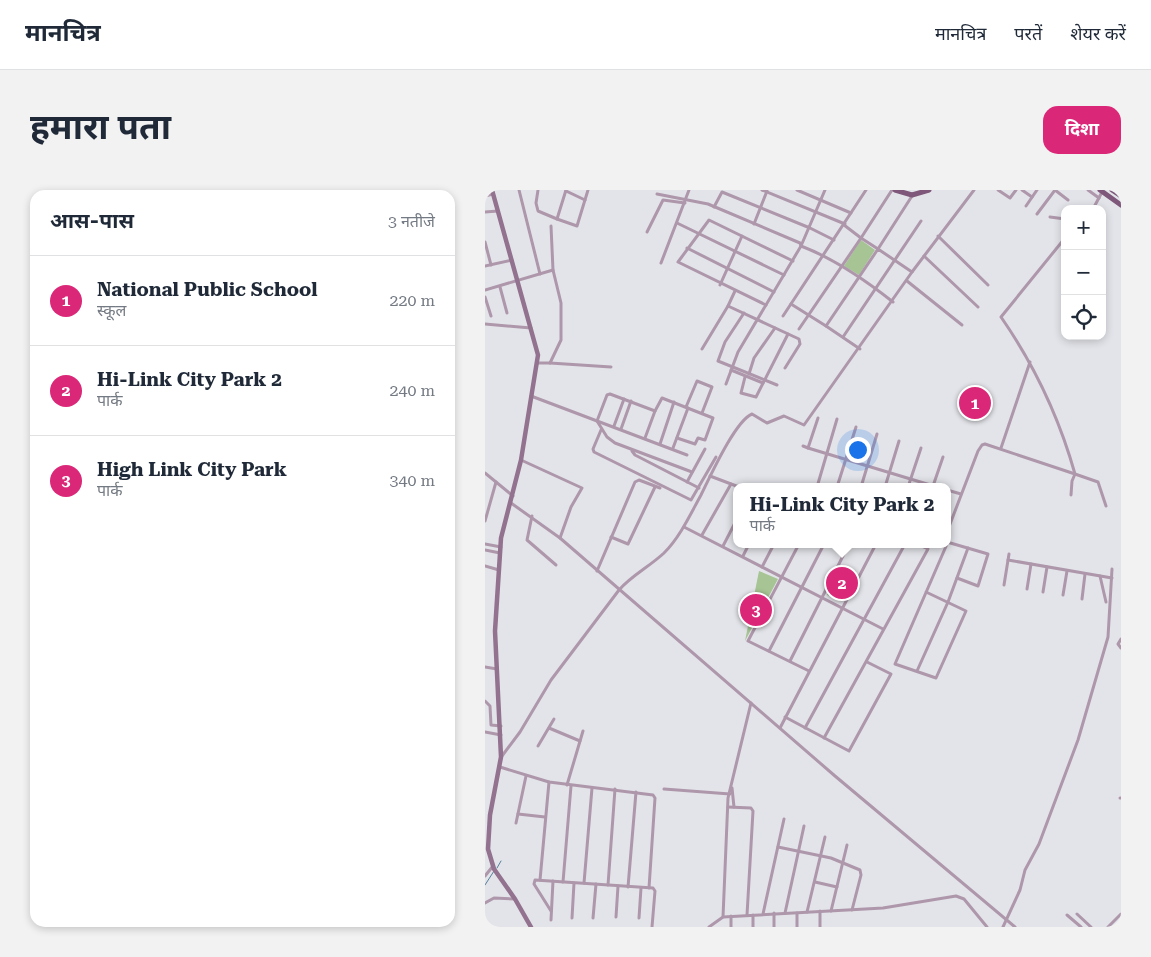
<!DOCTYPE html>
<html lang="hi">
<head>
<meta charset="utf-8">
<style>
  body { margin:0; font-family:"Roboto Serif","Noto Sans Devanagari",serif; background:#f2f2f3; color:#1f2937 }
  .controls { position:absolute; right:15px; top:15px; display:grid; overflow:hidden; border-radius:10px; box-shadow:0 2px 8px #0003 }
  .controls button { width:45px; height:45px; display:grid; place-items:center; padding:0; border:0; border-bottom:1px solid #e0e1e3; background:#fff; color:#1f2937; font:25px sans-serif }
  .you { position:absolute; left:372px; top:259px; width:18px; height:18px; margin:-12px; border:4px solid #fff; border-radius:50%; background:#1a73e8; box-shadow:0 0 0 8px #1a73e833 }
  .badge { display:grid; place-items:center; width:32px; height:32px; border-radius:50%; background:#db2777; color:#fff; font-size:16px; font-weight:700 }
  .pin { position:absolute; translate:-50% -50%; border:2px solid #fff; box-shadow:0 1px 5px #0006 }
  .popup { position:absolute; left:248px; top:293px; width:218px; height:65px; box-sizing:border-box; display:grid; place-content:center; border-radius:10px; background:#fff; filter:drop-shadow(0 1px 4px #0005); font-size:16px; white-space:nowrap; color:#747a83 }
  .popup b { font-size:19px; color:#1f2937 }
  .popup::after { content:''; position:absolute; left:50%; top:100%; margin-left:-10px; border:10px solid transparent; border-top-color:#fff }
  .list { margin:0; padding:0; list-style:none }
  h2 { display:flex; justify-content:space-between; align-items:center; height:65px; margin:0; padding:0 20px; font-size:21px }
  h2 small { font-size:16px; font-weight:400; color:#747a83 }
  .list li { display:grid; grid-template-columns:32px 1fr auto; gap:15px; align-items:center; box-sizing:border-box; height:90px; padding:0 20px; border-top:1px solid #e0e1e3 }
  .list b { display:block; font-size:19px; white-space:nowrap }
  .list p { margin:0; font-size:16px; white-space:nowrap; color:#747a83 }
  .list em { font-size:16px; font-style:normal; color:#747a83 }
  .icon { flex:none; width:28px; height:28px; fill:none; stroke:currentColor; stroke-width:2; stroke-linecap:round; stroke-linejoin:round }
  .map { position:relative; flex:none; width:636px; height:737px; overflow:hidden; border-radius:15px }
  header { display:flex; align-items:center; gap:30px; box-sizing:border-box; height:70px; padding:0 25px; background:#fff; border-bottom:1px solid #e0e1e3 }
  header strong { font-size:24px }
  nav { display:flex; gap:28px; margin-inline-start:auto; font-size:18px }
  .intro { display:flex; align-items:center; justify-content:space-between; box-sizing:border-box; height:120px; padding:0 30px }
  h1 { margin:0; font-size:35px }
  .button { padding:12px 22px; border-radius:15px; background:#db2777; color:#fff; font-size:18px; font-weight:700 }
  main { display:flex; gap:30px; padding:0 30px }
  aside { flex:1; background:#fff; border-radius:15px; box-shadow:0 2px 8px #0003 }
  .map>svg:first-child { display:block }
  .green { fill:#a6c494 }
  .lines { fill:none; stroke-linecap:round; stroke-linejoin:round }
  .stream { stroke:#54809b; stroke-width:1 }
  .street { stroke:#ae97ab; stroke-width:3 }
  .secondary { stroke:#92728e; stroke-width:4.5 }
  .primary { stroke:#7e577a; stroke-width:5 }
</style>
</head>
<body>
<header>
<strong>मानचित्र</strong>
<nav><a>मानचित्र</a><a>परतें</a><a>शेयर करें</a></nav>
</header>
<div class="intro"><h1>हमारा पता</h1><a class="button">दिशा</a></div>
<main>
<aside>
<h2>आस-पास<small>3 नतीजे</small></h2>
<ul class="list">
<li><span class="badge">1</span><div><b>National Public School</b><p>स्कूल</p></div><em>220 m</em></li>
<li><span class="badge">2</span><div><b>Hi-Link City Park 2</b><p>पार्क</p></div><em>240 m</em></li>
<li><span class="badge">3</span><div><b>High Link City Park</b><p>पार्क</p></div><em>340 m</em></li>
</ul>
</aside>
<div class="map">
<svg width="636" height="737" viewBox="0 0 636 737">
  <rect width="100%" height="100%" fill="#e3e4e9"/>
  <g class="green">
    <path d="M376 50 390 60 374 85 359 76Z"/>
    <path d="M357 375 371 381 356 411 342 405Z"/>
    <path d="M274 381 293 389 260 451Z"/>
  </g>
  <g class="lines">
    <g class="stream">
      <path d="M12 678 16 671"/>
      <path d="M0 695 9 681"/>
    </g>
    <g class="street">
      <path d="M34 0 55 84"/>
      <path d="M53 0 51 13 53 21 72 29 81 0"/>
      <path d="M277 0 360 34"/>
      <path d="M312 0 366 23"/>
      <path d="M407 0 376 48 393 59 427 6"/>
      <path d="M513 0 525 8 531 0"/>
      <path d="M537 0 547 7"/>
      <path d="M570 0 583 10"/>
      <path d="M603 0 614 8"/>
      <path d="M81 1 100 10"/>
      <path d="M172 4 223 14 315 53 316 56C350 69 379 89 408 112"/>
      <path d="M0 6 8 4"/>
      <path d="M541 16 552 0"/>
      <path d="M229 17 237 2 325 38 349 50"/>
      <path d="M608 19 617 2"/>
      <path d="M0 22 13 21"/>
      <path d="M552 24 570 0"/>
      <path d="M565 27 580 29"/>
      <path d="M72 29 92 36 103 0"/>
      <path d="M192 33 299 85"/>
      <path d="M269 34 282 1"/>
      <path d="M162 42 178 10 200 13"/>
      <path d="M453 46 503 95"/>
      <path d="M580 48 516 127C550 176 574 227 590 284L613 292 621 316"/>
      <path d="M0 52 6 75"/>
      <path d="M202 58 289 102"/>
      <path d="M439 66 493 117"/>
      <path d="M176 73 204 0"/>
      <path d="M0 76 27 70"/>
      <path d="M422 91 477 135"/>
      <path d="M235 95 257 46"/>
      <path d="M15 97 22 123"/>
      <path d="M0 100 68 80"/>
      <path d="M0 107 6 126"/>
      <path d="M306 114 341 136 393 59 427 82"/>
      <path d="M281 115 193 72 224 30 308 71"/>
      <path d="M243 116 250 101"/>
      <path d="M259 123 240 152 233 171 292 195"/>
      <path d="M298 126 381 0"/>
      <path d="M0 134 46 138"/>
      <path d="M341 136 375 159"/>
      <path d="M314 139 376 48 359 35"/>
      <path d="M358 147 436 31"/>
      <path d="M217 159 243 116 314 149 315 154 300 178"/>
      <path d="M52 173H65L76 150V113L68 80 66 36"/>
      <path d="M65 173 126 177"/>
      <path d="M246 180 278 193"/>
      <path d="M264 184 269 168 290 138"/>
      <path d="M260 187 256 203 271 207 303 144"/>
      <path d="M241 194 253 162 316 56 340 0"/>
      <path d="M46 206 202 265"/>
      <path d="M201 217 212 191 227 197 217 223"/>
      <path d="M333 228 323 258 452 297"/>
      <path d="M129 236 139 209"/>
      <path d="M136 239 146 211"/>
      <path d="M116 240 108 259 109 262 206 310 231 267"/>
      <path d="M160 248 170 221"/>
      <path d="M192 248 210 254 213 248 220 250 228 228 177 208 170 221 125 204 122 205 112 231 122 247 130 253 207 282"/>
      <path d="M175 254 189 212"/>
      <path d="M318 256 323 258"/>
      <path d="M188 258 203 218"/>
      <path d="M516 258 545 172"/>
      <path d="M147 261 150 265 214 298"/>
      <path d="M36 270 97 298 86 317 75 348"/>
      <path d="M0 283 28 306"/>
      <path d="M225 286 254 297"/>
      <path d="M202 292 220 259"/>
      <path d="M448 296 458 267"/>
      <path d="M332 297 352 229"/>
      <path d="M352 297 371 237"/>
      <path d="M376 297 392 244"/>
      <path d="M400 297 414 251"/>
      <path d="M423 297 436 258"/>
      <path d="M462 300 476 304"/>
      <path d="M26 313 75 348 350 586 530 737"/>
      <path d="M47 326 42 350 71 375"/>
      <path d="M0 331 11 292"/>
      <path d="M199 337 398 439"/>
      <path d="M462 342 493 261 497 255 500 254 590 284 587 291 586 305"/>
      <path d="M217 345 246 294"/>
      <path d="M126 347 143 354 170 297"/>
      <path d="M462 352 503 364 493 396 472 388"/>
      <path d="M0 354 16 357"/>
      <path d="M314 354 263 451 324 481"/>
      <path d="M238 356 252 329"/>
      <path d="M0 360 15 363"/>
      <path d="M258 366 264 354"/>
      <path d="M523 370 627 388"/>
      <path d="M0 376 14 380"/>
      <path d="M277 377 289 354"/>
      <path d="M112 381 150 292 154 290 175 298"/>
      <path d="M615 386 621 412"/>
      <path d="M519 395 524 364"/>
      <path d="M542 399 546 374"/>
      <path d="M441 402 481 421 451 488 410 474 462 354"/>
      <path d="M558 402 562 377"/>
      <path d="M578 405 582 381"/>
      <path d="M597 409 600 384"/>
      <path d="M636 449 633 454 636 458"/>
      <path d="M284 461 339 354"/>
      <path d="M305 471 364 354"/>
      <path d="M0 477 12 479"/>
      <path d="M432 481 463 412 483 358"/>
      <path d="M0 511 5 516 6 535 16 536"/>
      <path d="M300 527 364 561 406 484 382 472"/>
      <path d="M64 538 95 551"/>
      <path d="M295 538 391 354"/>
      <path d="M320 538 420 354"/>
      <path d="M0 542 16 545"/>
      <path d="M339 548 443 359 432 354"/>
      <path d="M53 556 69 529"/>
      <path d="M17 566 35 542 66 490 134 400C147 385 164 377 179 363 195 347 205 325 216 305 225 287 250 231 267 224L282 233 299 226 319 235 427 82 489 0"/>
      <path d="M15 577 64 592 168 605 170 608 164 698"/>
      <path d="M82 595 98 541"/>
      <path d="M247 598 249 617"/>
      <path d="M179 599 245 604"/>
      <path d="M635 608H636"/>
      <path d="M243 617 266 618 268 621 262 725"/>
      <path d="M33 624 60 627"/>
      <path d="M31 633 41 586"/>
      <path d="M293 657 346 668 375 680 376 685 367 720"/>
      <path d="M0 686 8 676"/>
      <path d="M55 690 64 592"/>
      <path d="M78 692 86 596"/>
      <path d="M330 692 352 697"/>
      <path d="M99 693 107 598"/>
      <path d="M123 695 130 599"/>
      <path d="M143 697 151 602"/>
      <path d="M0 713 9 708 30 709"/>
      <path d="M66 721 49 694 50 690 168 698 170 701 167 737"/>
      <path d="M346 721 362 655"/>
      <path d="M322 722 340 647"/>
      <path d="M300 723 319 636"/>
      <path d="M278 724 299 629"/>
      <path d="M592 724 606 737"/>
      <path d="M268 725V737"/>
      <path d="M582 725 596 737"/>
      <path d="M131 727 133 696"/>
      <path d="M238 727 243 608 266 513"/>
      <path d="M87 728 89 693"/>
      <path d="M108 728 111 694"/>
      <path d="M154 728 156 698"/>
      <path d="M66 730 68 691"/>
      <path d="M0 733 3 737"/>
      <path d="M224 737 238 727 398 718 471 706 479 709 502 737"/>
      <path d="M246 737V726"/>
      <path d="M289 737V723"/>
      <path d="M312 737V723"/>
      <path d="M335 737V721"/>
      <path d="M518 737 535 700 540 680 554 654 593 550 623 447 627 379"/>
      <path d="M623 737 636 724"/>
    </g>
    <path class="secondary" d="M7 0 53 165 36 270 16 348 10 441 16 567 5 625 3 659 9 679 30 709 46 737"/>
    <g class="primary">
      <path d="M410 0 427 5 444 0"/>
      <path d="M615 0 636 15"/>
      <path d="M627 0 636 6"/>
    </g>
  </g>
</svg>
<div class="controls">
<button>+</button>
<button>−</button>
<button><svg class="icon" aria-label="locate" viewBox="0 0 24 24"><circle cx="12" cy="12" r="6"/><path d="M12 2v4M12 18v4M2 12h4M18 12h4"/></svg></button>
</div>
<div class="you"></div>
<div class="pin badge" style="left:490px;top:213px">1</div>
<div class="pin badge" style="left:357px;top:393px">2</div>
<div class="popup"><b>Hi-Link City Park 2</b>पार्क</div>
<div class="pin badge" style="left:271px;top:420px">3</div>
</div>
</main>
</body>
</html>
